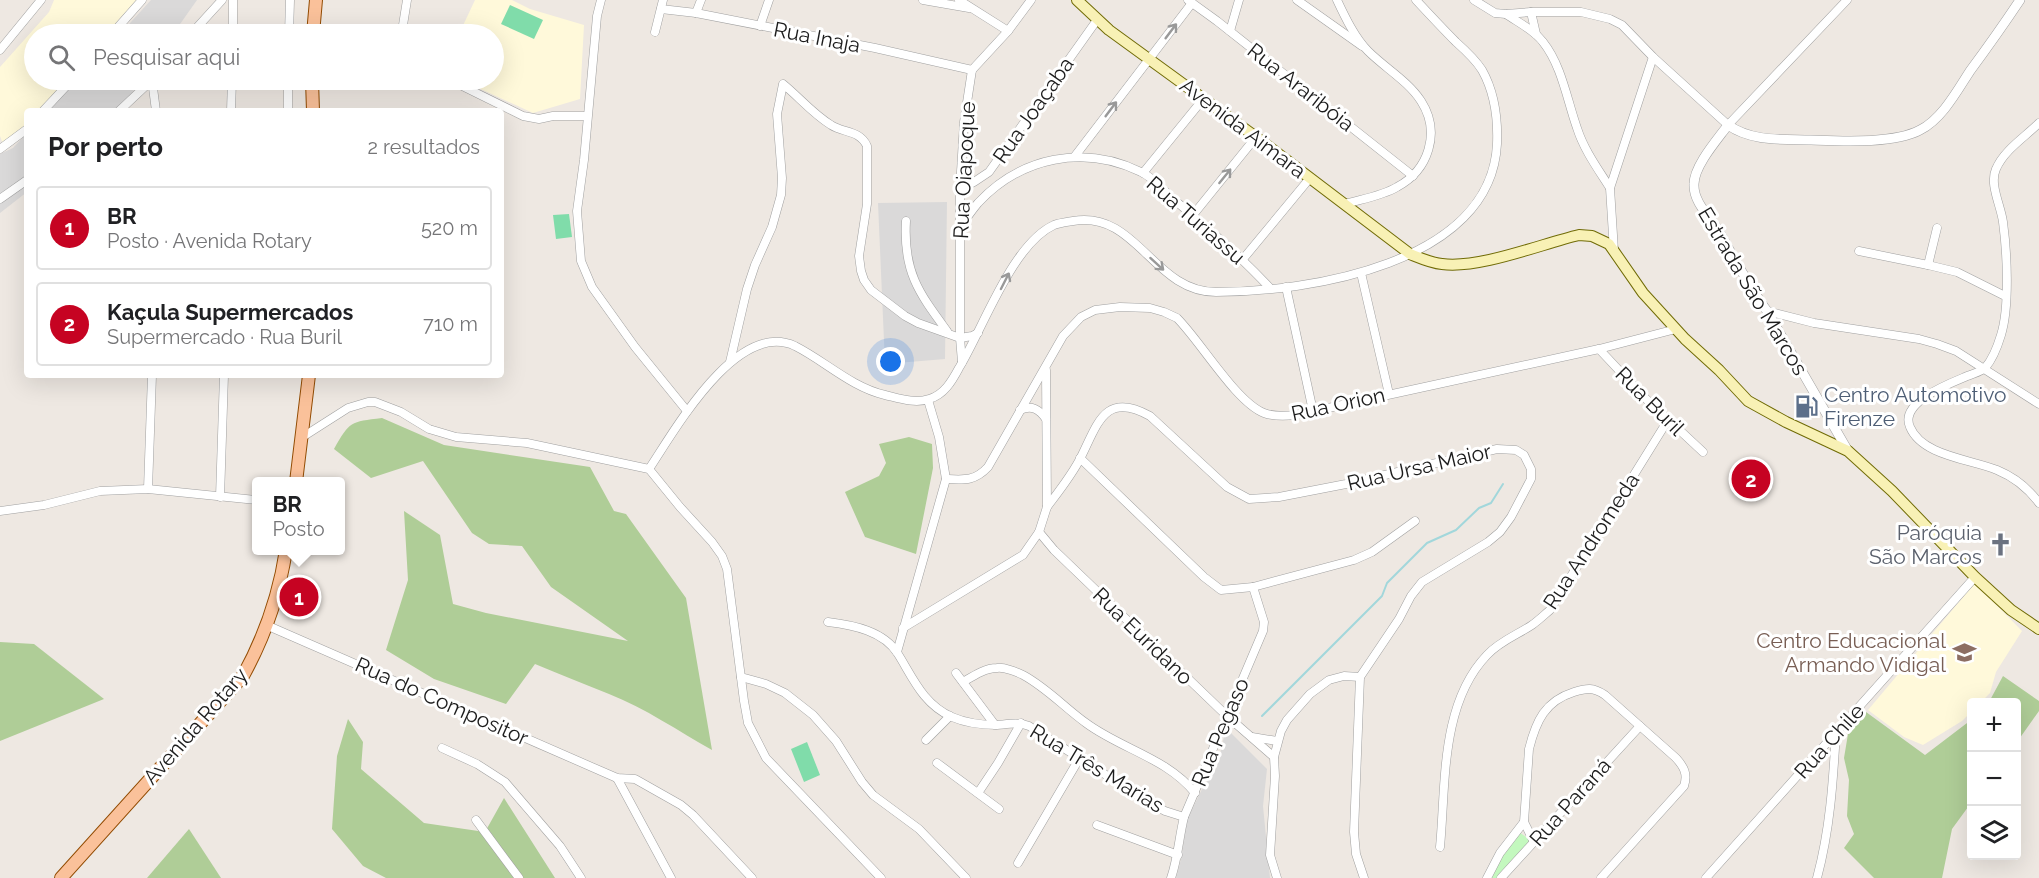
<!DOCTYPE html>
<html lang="pt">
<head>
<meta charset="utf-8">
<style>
  body { margin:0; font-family:Raleway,sans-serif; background:#f2f2f2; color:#202124 }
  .controls { position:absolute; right:18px; bottom:18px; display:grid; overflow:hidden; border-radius:6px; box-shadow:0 6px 24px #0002 }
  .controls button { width:54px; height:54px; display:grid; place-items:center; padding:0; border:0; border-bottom:2px solid #e0e0e0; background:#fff; color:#202124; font:30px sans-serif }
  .you { position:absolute; left:891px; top:362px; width:21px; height:21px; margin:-15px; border:4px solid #fff; border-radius:50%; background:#1a73e8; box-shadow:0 0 0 9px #1a73e833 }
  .badge { display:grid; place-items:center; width:39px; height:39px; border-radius:50%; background:#c60322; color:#fff; font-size:20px; font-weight:700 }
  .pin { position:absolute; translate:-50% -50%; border:3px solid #fff; box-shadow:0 2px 6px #0006 }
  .popup { position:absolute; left:252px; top:477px; width:93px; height:78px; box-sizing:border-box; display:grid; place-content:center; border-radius:6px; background:#fff; filter:drop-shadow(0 2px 4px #0005); font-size:20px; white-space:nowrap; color:#757577 }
  .popup b { font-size:22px; color:#202124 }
  .popup::after { content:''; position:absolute; left:50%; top:100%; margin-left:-12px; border:12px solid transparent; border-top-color:#fff }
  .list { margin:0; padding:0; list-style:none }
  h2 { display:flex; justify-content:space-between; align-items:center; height:78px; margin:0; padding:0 24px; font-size:26px }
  h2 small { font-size:20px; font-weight:400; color:#757577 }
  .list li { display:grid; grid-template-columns:39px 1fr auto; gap:18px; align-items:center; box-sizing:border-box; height:84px; margin:0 12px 12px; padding:0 12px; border:2px solid #e0e0e0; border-radius:6px }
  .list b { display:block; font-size:22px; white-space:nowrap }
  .list p { margin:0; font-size:20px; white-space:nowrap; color:#757577 }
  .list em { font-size:20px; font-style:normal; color:#757577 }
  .icon { flex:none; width:33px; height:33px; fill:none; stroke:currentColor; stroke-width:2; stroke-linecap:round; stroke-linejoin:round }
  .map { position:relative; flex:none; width:2039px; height:878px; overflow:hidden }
  .search { position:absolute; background:#fff; box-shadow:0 6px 24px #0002; left:24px; top:24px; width:480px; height:66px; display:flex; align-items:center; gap:15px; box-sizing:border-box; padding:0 21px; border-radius:33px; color:#757577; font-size:22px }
  .panel { position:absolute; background:#fff; box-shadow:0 6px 24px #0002; left:24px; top:108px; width:480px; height:270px; border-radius:6px }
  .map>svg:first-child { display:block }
  .residential { fill:#dad9d9 }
  .education { fill:#fff9da }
  .forest { fill:#afcd97 }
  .park { fill:#c3f8be }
  .pitch { fill:#80dcaa }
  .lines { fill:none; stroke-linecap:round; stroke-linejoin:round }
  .stream { stroke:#a2d7db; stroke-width:2 }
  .minor-casing { stroke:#a0a0a0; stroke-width:9 }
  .tertiary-casing { stroke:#a0a0a0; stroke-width:10 }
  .secondary-casing { stroke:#706b06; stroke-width:12 }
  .primary-casing { stroke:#924b02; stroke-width:14 }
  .minor { stroke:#fff; stroke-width:8 }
  .tertiary { stroke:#fff; stroke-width:9 }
  .secondary { stroke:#f8f1b5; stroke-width:10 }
  .primary { stroke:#fac19a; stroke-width:12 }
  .oneway { stroke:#999 }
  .labels { text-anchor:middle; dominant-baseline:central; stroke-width:6; stroke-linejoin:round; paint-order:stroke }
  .street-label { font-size:21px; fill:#1c1c1c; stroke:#fff }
  .service-label { font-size:21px; fill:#4e5e75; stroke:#fff; text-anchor:start }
  .worship-label { font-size:21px; fill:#5b616d; stroke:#fff; text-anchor:end }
  .education-label { font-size:21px; fill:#785e54; stroke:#fff; text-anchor:end }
</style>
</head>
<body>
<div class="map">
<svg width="2039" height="878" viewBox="0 0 2039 878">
  <rect width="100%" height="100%" fill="#eee8e2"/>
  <g class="residential">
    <path d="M151 0H197L173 34H120Z"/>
    <path d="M78 80H141L119 111H46Z"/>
    <path d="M27 133V192L0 213V154L13 148Z"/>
    <path d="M947 202 945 359 885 364 878 203Z"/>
    <path d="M1226 728 1267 769 1263 806 1270 878H1176L1181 859 1187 820 1202 789 1217 767Z"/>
  </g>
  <g class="education">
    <path d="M54 0H137L106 34H34V80H66L38 111H27V124L22 130 3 144 0 136V67L49 12Z"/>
    <path d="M475 0H512L530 9 584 25 580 99 533 113 461 80H494V34H459Z"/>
    <path d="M1975 583 2022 631 1996 672 1990 693 1981 702H1972L1971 712 1962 721 1923 745 1904 737 1868 710Z"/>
  </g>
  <g class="forest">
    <path d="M382 418 444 445 590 467 614 511 626 514 686 598 712 750C678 731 645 708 609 694 584 684 559 674 535 664L506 704 434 679 386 650 408 580 404 511 440 535 453 604 486 613 628 641 551 587 522 546 489 544 472 533 423 461 371 478 334 449C350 421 350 422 382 418Z"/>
    <path d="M909 437 932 444 933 468 916 554 865 537 845 492 879 476 886 463 879 444Z"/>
    <path d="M0 642 34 644 104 699 0 741Z"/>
    <path d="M2003 676 2039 701V711L2017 742 2016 702H1989Z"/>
    <path d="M1866 712 1925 755 1971 720V803L1952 829 1942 878H1874L1844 848 1854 834 1847 816 1849 780 1844 758 1848 734Z"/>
    <path d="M348 719 363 742 361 769 424 823 485 832 504 798 555 878H386L363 866 332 829 337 756Z"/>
    <path d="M189 829 221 878H147Z"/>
  </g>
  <path class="park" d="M1519 832 1529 839 1530 841 1498 878H1490L1498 859Z"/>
  <g class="pitch">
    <path d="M510 5 543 20 534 39 501 24Z"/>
    <path d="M569 214 572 237 556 239 553 215Z"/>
    <path d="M807 742 820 775 804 782 791 749Z"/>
  </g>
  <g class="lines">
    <path class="stream" d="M1262 716 1382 596 1387 583 1427 543 1456 530 1479 508 1491 503 1503 484"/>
    <defs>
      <g id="minor">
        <path d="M601 0 597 16 584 160 577 211 581 261 592 287 635 347 687 411"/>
        <path d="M923 0 969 8"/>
        <path d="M959 0 1008 31"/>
        <path d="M1188 0 1217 21 1413 176"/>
        <path d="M1297 0 1362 46"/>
        <path d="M1337 0C1345 17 1355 38 1368 51 1385 68 1408 81 1421 101 1441 132 1429 170 1397 187 1382 196 1362 199 1345 204"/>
        <path d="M1474 0 1495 13 1506 14 1531 12H1581L1610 19 1622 25 1653 57 1728 125 1847 0"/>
        <path d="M661 9 696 13 875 48 972 70"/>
        <path d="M1531 12 1536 34"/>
        <path d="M696 13 701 0"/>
        <path d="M1506 14C1519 23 1534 30 1543 42 1562 66 1567 100 1577 128 1584 150 1598 169 1610 188"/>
        <path d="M760 26 769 0"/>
        <path d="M1230 31 1239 0"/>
        <path d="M655 32 663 0"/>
        <path d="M112 34 142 0"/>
        <path d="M191 34 222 0"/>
        <path d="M233 34V0"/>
        <path d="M289 34 290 0"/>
        <path d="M404 34 403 25 407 0"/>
        <path d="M0 50 41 0"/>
        <path d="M152 80 156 111"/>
        <path d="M450 80 523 116 539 119 553 116H587"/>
        <path d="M43 111 72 80"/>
        <path d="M119 111 152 80"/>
        <path d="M231 111 232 80"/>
        <path d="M288 111V80"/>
        <path d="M2039 123C2025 137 2004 150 1996 169 1989 184 2001 206 2003 222 2007 252 2010 306 2001 335 1998 345 1992 360 1985 368 1981 372 1971 374 1965 377 1948 384 1899 403 1910 427 1922 456 1970 459 1997 470 2014 477 2028 488 2039 503"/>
        <path d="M0 149 27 129"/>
        <path d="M1075 156 1192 3"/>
        <path d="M1143 173 1204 98"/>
        <path d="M960 189 974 182 989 172 1097 20"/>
        <path d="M0 199 27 180"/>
        <path d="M1193 215 1256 137"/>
        <path d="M906 221C903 272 919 293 947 331"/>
        <path d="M961 225C967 218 972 210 978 203 1021 157 1084 144 1141 172 1152 177 1163 189 1172 198 1206 226 1239 255 1270 288"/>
        <path d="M1614 251 1610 188 1653 57"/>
        <path d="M1859 251 1928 265 1957 272 2005 296"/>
        <path d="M1243 259 1310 178"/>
        <path d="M1928 265 1937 228"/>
        <path d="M1361 273 1389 394"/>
        <path d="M1286 287 1313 411"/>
        <path d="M1767 311 1814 323 1919 339 1937 344 1956 351 2039 404"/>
        <path d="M1599 349 1644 397 1703 452"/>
        <path d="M730 362 747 289 755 265 772 227 781 195 782 178 777 114 783 84C799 97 813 114 831 125 843 133 860 130 867 146V204L859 256 861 271 864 280 871 290 905 316 918 323 960 338 972 336 978 333"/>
        <path d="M962 362 960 338V189L964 122 972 70 1008 31 1031 0"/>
        <path d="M1020 410C1032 405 1039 409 1046 419"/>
        <path d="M301 438 348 408 368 402H375L401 412 429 429 456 437 527 443 649 469 680 507 712 542 722 556 727 569 744 701 748 723 766 758 881 878"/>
        <path d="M1080 458 1204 577 1221 590 1253 587 1354 560 1372 552 1415 521"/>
        <path d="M649 469C675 430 737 319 795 346 825 361 851 387 885 395 898 398 915 404 929 399 944 395 952 381 959 368 983 329 1012 244 1054 225 1059 223 1067 222 1073 221 1137 210 1153 292 1216 292 1308 292 1491 264 1497 144 1498 119 1495 93 1482 70 1475 59 1465 50 1456 42 1442 28 1429 14 1416 0"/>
        <path d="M946 479C965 480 975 481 988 467L1063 336 1081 317 1095 310 1120 307 1150 308 1164 312 1177 318C1201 342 1236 402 1264 413 1274 417 1286 416 1296 415L1599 349 1676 329"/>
        <path d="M148 489 152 375"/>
        <path d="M220 497 224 375"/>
        <path d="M1047 507C1059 491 1072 475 1081 457 1098 423 1105 391 1150 416L1227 487 1249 499 1279 497 1346 484 1497 449 1516 450 1524 455 1531 469V479L1511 517 1500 532 1488 542 1422 582 1411 596 1399 619 1360 677 1354 832 1356 854 1364 878"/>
        <path d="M0 511 44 505 100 491 148 489 257 500"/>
        <path d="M1039 532 1054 550 1227 716 1274 757"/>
        <path d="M828 622C853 625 884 631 898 654 913 678 923 704 952 717 966 723 982 725 997 725 1009 724 1018 722 1029 726L1150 803 1165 811 1184 817"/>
        <path d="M266 625 617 778 635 779 681 805 693 815 752 878"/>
        <path d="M903 628 1023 555 1039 532 1047 507 1046 370"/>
        <path d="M897 652 946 479 939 437 928 400"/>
        <path d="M956 673 995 725"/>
        <path d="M741 677 766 684 785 693 813 715 836 741 862 782 873 795 919 829 966 878"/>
        <path d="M963 682C973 676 985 668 997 668 1004 667 1017 672 1023 675 1047 688 1065 708 1086 723 1121 749 1167 758 1195 793"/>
        <path d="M1252 737 1277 741"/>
        <path d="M926 740 950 716"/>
        <path d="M442 748 477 764 505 782 560 846 581 878"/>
        <path d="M937 763 999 809"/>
        <path d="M617 778 671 878"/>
        <path d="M978 793 998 763 1021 723"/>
        <path d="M476 820 519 878"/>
        <path d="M1097 825 1178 855"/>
        <path d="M1534 842 1524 822 1529 749C1536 721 1545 701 1574 692 1587 688 1593 687 1605 695L1676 758C1684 767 1688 774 1684 786L1601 878"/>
        <path d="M1440 847C1446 785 1440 704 1487 655 1500 641 1517 635 1532 625 1539 620 1544 615 1550 610L1668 420"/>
        <path d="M1018 863 1079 759"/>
        <path d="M1171 878C1178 858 1179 837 1184 817L1263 631 1264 622 1253 587"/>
        <path d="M1277 878 1270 855 1275 776 1274 757 1281 731 1287 720 1310 694 1329 680 1344 676 1360 677"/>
        <path d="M1487 878 1500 853 1524 822"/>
        <path d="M1501 878 1640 726"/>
        <path d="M1706 878 1975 577"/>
        <path d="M1817 878C1830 830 1833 782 1836 732"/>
      </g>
      <path id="tertiary" d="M1848 451 1767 311C1748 285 1733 256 1717 228 1708 215 1693 201 1694 184 1694 166 1717 140 1728 125 1752 142 1783 139 1811 140 1841 141 1894 144 1920 130 1942 119 1957 91 1970 71 1987 48 2004 24 2020 0"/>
      <path id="secondary" d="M1077 0 1109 30 1256 137 1410 254C1420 258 1431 263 1442 264 1480 269 1541 244 1579 235L1592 236 1609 244 1643 293 1685 339 1719 370 1748 401 1786 422 1848 451 1892 491 1975 577 2011 610 2039 629"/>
      <g id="primary">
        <path d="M313 34 316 0"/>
        <path d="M312 80 313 111"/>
        <path d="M296 482 309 375"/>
        <path d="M61 878 243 676C265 636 279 596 286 550"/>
      </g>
    </defs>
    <use href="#minor" class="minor-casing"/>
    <use href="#tertiary" class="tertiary-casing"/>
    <use href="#secondary" class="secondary-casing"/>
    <use href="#primary" class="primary-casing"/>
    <use href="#minor" class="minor"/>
    <use href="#tertiary" class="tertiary"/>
    <use href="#secondary" class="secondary"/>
    <use href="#primary" class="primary"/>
  </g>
  <defs><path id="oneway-shaft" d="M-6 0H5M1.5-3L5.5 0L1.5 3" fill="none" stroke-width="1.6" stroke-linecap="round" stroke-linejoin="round" transform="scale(1.5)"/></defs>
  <g class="oneway">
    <use href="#oneway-shaft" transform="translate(1171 31) rotate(-53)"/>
    <use href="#oneway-shaft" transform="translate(1111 109) rotate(-53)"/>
    <use href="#oneway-shaft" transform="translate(1225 176) rotate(-51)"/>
    <use href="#oneway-shaft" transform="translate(1157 264) rotate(42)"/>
    <use href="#oneway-shaft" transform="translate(1005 281) rotate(-63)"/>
  </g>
  <defs>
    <symbol id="fuel-bare" viewBox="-9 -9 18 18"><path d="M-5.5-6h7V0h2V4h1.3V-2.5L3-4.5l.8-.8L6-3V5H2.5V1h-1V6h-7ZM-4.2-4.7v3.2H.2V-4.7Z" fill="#5c6f8a" stroke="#fff" stroke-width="2.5" paint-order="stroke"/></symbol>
    <symbol id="church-bare" viewBox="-9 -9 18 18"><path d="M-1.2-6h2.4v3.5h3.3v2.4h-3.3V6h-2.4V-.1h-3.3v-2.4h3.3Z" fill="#6b7280" stroke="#fff" stroke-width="2.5" paint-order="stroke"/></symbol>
    <symbol id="school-bare" viewBox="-9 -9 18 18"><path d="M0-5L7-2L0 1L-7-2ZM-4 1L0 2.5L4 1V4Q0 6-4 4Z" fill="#8d6e63" stroke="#fff" stroke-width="2.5" paint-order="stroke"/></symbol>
  </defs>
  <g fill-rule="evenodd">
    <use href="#fuel-bare" x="1790" y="390" width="33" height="33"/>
    <use href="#church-bare" x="1984" y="528" width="33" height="33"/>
    <use href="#school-bare" x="1948" y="636" width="33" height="33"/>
  </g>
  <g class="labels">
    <g class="street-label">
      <text transform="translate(817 37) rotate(11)">Rua Inaja</text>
      <text transform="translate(1301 87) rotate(38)">Rua Araribóia</text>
      <text transform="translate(1033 110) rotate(-55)">Rua Joaçaba</text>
      <text transform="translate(1243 128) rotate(37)">Avenida Aimara</text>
      <text transform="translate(964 170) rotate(-87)">Rua Oiapoque</text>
      <text transform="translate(1196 220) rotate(41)">Rua Turiassu</text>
      <text transform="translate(1753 291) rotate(59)">Estrada São Marcos</text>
      <text transform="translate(1650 401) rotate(45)">Rua Buril</text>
      <text transform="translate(1338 404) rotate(-12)">Rua Orion</text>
      <text transform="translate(1419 467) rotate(-13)">Rua Ursa Maior</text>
      <text transform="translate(1591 541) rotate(-57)">Rua Andromeda</text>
      <text transform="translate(1143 636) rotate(44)">Rua Euridano</text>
      <text transform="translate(442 701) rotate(24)">Rua do Compositor</text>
      <text transform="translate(195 726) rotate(-49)">Avenida Rotary</text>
      <text transform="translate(1220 732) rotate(-67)">Rua Pegaso</text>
      <text transform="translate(1829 741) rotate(-48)">Rua Chile</text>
      <text transform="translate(1097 768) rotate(31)">Rua Três Marias</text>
      <text transform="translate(1570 802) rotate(-48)">Rua Paraná</text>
    </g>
    <g class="service-label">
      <text x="1824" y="394">Centro Automotivo<tspan x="1824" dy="24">Firenze</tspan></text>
    </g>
    <g class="worship-label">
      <text x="1982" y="532">Paróquia<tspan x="1982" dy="24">São Marcos</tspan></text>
    </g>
    <g class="education-label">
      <text x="1946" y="640">Centro Educacional<tspan x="1946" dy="24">Armando Vidigal</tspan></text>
    </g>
  </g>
</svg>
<div class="controls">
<button>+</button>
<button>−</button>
<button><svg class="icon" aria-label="layers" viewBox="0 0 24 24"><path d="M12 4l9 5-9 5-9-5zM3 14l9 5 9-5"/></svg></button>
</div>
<div class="you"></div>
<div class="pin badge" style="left:299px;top:597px">1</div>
<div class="popup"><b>BR</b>Posto</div>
<div class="pin badge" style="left:1751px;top:479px">2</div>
<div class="search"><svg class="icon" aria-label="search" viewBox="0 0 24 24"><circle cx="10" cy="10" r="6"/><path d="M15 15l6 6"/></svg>Pesquisar aqui</div>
<section class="panel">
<h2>Por perto<small>2 resultados</small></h2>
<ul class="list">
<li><span class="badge">1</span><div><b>BR</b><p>Posto · Avenida Rotary</p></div><em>520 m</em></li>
<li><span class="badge">2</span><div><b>Kaçula Supermercados</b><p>Supermercado · Rua Buril</p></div><em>710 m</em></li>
</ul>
</section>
</div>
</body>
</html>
